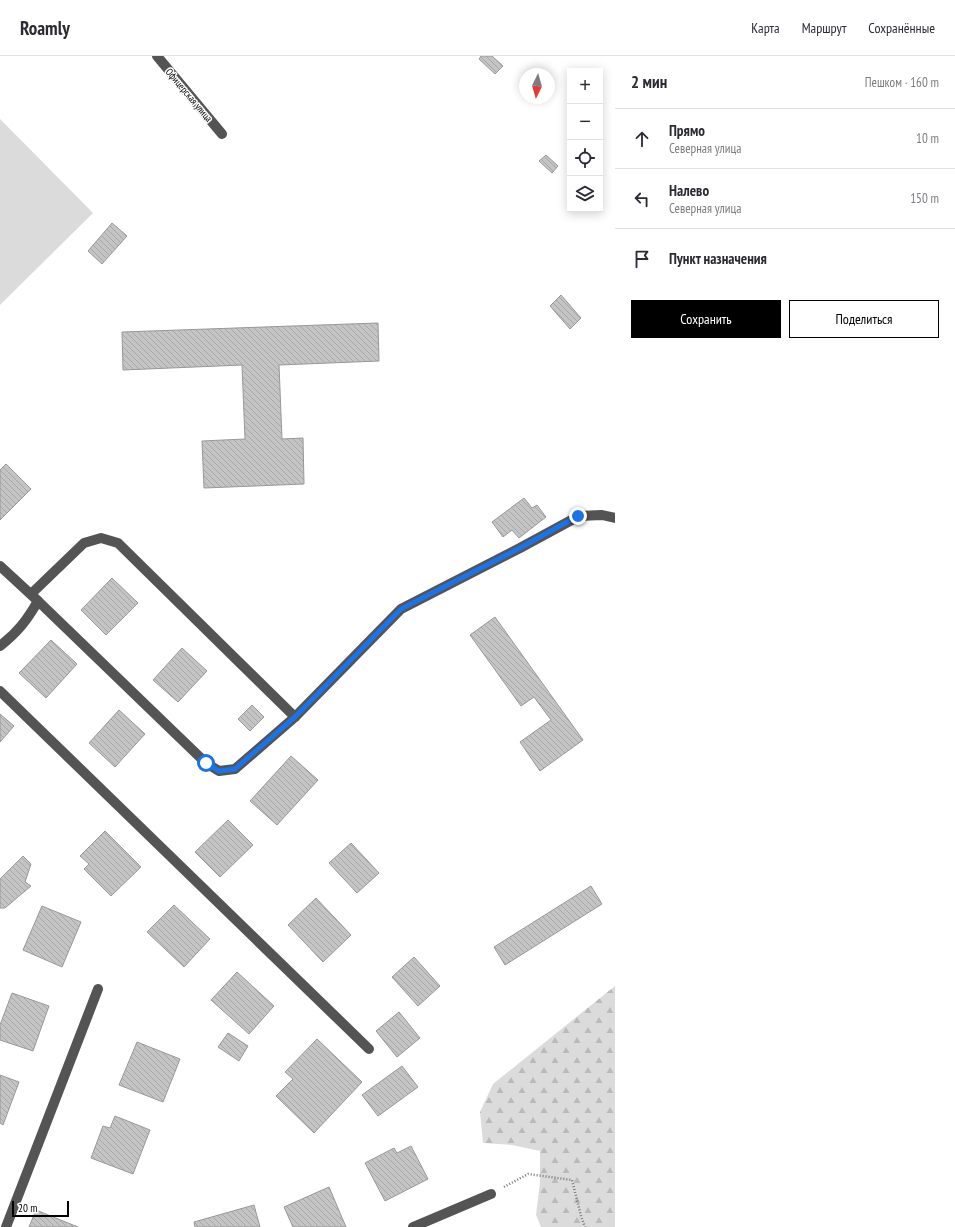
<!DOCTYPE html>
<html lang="ru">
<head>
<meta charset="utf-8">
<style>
  body { margin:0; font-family:"PT Sans Narrow",sans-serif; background:#f7f7f7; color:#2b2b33 }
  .controls { position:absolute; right:12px; top:12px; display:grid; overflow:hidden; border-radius:0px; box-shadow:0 2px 10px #0003 }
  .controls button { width:36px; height:36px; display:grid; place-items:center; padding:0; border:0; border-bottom:1px solid #e1e1e2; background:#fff; color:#2b2b33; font:20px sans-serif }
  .compass { position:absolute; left:519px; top:12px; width:36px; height:36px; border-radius:50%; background:#fff; box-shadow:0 2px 10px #0003; rotate:185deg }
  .scale { position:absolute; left:12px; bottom:10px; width:57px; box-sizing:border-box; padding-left:4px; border:2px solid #000; border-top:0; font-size:11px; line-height:14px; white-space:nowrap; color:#000; -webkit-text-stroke:3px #fff; paint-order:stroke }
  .stop { position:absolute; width:12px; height:12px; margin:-9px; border:3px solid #1a73e8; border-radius:50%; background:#fff }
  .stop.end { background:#1a73e8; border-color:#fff; box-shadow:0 1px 4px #0008 }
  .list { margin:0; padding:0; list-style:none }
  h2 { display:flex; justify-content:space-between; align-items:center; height:52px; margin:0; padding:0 16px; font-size:17px }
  h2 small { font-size:13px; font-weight:400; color:#7c7c81 }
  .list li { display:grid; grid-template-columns:26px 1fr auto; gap:12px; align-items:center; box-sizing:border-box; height:60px; padding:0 16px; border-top:1px solid #e1e1e2 }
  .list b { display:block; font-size:15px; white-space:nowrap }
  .list p { margin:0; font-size:13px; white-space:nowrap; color:#7c7c81 }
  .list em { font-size:13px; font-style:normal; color:#7c7c81 }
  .actions { display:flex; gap:8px; padding:12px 16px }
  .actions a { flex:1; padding:9px 0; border:1px solid #000; border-radius:0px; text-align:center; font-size:14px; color:#000 }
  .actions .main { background:#000; color:#fff }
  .icon { flex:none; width:22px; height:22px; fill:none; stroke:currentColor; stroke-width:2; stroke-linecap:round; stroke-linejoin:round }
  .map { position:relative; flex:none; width:615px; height:1171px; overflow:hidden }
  header { display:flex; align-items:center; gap:24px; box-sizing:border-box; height:56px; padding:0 20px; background:#fff; border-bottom:1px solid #e1e1e2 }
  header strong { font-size:19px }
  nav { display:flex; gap:22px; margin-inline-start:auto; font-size:14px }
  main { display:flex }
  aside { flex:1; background:#fff }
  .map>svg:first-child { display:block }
  .forest { fill:url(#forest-firs) }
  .pitch { fill:#dbdbdb }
  .building { fill:url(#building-back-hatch); stroke:#989898 }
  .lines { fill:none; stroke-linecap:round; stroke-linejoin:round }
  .path { stroke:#767676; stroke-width:2.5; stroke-dasharray:1 2; stroke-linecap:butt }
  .minor { stroke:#545454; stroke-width:10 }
  .route { stroke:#1a73e8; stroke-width:5 }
  .labels { text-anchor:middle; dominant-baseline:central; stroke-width:3; stroke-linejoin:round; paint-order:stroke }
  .street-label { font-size:10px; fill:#000; stroke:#fff }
</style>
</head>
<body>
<header>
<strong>Roamly</strong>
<nav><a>Карта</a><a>Маршрут</a><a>Сохранённые</a></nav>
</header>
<main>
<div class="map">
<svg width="615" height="1171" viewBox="0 0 615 1171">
  <defs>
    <pattern id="forest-firs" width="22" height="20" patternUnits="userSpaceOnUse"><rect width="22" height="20" fill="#dbdbdb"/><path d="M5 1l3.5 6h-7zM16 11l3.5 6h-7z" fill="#bababa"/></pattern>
    <pattern id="building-back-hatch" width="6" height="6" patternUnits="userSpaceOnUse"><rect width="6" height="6" fill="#c4c4c4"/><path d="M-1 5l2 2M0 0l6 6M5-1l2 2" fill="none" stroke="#a7a7a7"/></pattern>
  </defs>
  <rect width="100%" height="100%" fill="#fff"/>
  <path class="forest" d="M615 930V1171H541L536 1159 540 1126V1095L512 1089 483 1087 480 1056 493 1028Z"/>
  <path class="pitch" d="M0 63 93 157 0 249Z"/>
  <g class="building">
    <path d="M481 0H492L503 10 495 18 479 3Z"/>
    <path d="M546 99 558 110 552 117 539 105Z"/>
    <path d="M112 167 127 180 102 208 88 195Z"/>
    <path d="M561 239 581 262 570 273 550 250Z"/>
    <path d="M378 267 379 305 279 309 282 383 303 382 304 428 204 432 202 385 245 383 242 309 123 314 122 276Z"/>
    <path d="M6 408 31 433 0 464V414Z"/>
    <path d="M524 442 532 452 537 449 546 461 519 482 512 474 503 481 492 466Z"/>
    <path d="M112 522 138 547 106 579 81 554Z"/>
    <path d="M495 561 583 684 540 715 520 686 551 664 534 641 521 650 470 579Z"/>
    <path d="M51 584 77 608 46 642 19 617Z"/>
    <path d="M182 592 207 615 178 646 153 624Z"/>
    <path d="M252 649 264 661 250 675 238 663Z"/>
    <path d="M119 654 145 678 115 711 89 687Z"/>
    <path d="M0 658 14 670 0 686Z"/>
    <path d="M291 700 318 724 277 769 250 745Z"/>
    <path d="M228 764 253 789 220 821 195 796Z"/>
    <path d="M105 775 141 811 111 840 84 813 89 808 80 800Z"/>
    <path d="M351 787 379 817 357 837 329 807Z"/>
    <path d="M23 800 31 808 25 826 31 830 5 852H0V823Z"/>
    <path d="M591 830 602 848 505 909 494 891Z"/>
    <path d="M316 842 351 879 323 906 288 869Z"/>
    <path d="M174 849 210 883 184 911 147 876Z"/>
    <path d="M42 850 81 866 62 911 23 894Z"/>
    <path d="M414 901 440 930 418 950 392 921Z"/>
    <path d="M237 916 274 950 249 978 211 944Z"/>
    <path d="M12 937 49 950 33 995 0 984V969Z"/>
    <path d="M399 956 420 982 397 1001 376 975Z"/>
    <path d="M228 977 248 990 239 1005 218 991Z"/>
    <path d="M317 983 362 1026 314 1077 276 1040 293 1023 285 1016Z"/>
    <path d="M137 986 180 1003 163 1046 119 1029Z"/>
    <path d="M402 1010 418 1031 378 1060 362 1039Z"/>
    <path d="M0 1019 19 1026 3 1069 0 1067Z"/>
    <path d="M115 1060 150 1074 133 1118 91 1102 103 1070 110 1072Z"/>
    <path d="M411 1090 428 1123 385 1145 365 1107 394 1092 397 1097Z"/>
    <path d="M329 1131 346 1171H293L284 1151Z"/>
    <path d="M254 1149 260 1171H195L194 1166Z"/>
    <path d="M36 1154 78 1171H29Z"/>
  </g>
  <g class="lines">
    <path class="path" d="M504 1131 528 1118 572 1124 581 1160 585 1171"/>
    <g class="minor">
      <path d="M157 0 222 78"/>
      <path d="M0 510 38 545 206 707 219 715 235 713 295 661 401 553 520 492 579 460 602 459 615 462"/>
      <path d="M31 538 84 487 101 482 118 487 295 661"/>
      <path d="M0 590C18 576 27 564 38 545"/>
      <path d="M0 635 369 993"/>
      <path d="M6 1171 98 933"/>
      <path d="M413 1171 491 1138"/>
    </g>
  </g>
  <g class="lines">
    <path class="route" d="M206 707 219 715 235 713 295 661 401 553 520 492 578 460"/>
  </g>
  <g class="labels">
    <g class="street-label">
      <text transform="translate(189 39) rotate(50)">Офицерская улица</text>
    </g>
  </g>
</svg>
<div class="controls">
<button>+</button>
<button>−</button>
<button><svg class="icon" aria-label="locate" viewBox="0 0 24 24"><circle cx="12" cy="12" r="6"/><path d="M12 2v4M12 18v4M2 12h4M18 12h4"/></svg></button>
<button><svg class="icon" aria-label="layers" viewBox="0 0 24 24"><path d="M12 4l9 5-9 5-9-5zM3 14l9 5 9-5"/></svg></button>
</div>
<svg class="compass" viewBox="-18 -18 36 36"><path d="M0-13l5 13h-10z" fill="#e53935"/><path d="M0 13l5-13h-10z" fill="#7c7c81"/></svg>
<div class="scale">20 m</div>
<div class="stop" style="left:206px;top:707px"></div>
<div class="stop end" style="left:578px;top:460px"></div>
</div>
<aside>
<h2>2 мин<small>Пешком · 160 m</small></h2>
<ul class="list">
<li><svg class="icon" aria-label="ahead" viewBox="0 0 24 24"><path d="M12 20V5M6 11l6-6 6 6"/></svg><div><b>Прямо</b><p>Северная улица</p></div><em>10 m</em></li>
<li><svg class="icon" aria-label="left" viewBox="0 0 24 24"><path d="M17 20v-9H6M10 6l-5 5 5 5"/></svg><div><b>Налево</b><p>Северная улица</p></div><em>150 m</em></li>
<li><svg class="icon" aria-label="arrive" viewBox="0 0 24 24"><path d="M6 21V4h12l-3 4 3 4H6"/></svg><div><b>Пункт назначения</b></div></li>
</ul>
<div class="actions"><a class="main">Сохранить</a><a>Поделиться</a></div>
</aside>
</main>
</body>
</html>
